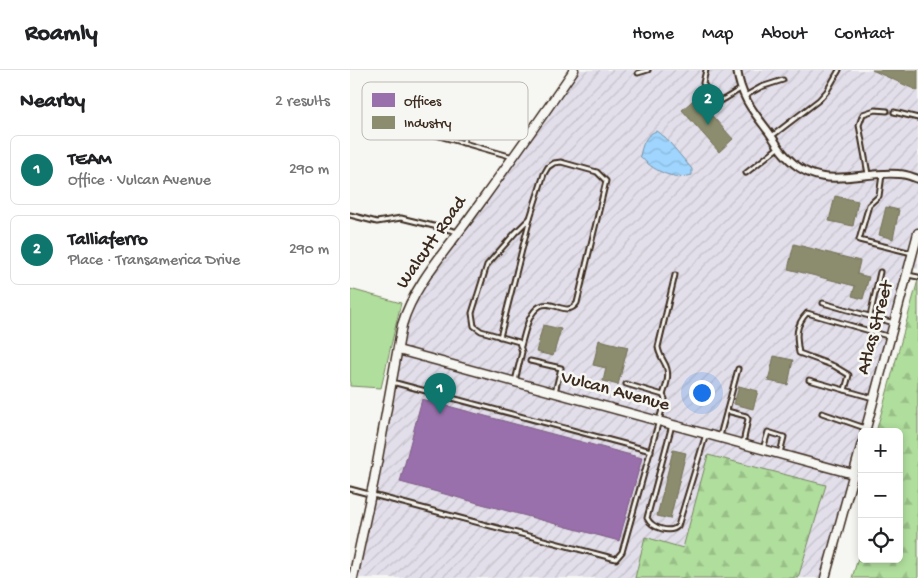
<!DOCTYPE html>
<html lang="en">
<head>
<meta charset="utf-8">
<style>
  body { margin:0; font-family:"Gochi Hand",sans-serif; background:#f6f6f6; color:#202124 }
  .controls { position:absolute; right:15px; bottom:15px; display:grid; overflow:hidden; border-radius:8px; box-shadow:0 2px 8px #0003 }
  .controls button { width:45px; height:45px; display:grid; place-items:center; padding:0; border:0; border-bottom:1px solid #e0e0e0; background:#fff; color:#202124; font:25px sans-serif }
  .you { position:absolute; left:351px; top:322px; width:18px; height:18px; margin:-12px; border:4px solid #fff; border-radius:50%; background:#1a73e8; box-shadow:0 0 0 8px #1a73e833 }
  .badge { display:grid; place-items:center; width:32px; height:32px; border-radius:50%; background:#0f766e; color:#fff; font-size:16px; font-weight:700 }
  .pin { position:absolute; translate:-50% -41px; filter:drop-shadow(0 1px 2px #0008) }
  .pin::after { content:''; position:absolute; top:26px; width:18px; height:15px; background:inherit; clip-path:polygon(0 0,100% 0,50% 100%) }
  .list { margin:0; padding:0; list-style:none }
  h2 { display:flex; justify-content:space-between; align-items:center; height:65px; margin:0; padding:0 20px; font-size:21px }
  h2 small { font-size:16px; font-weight:400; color:#757577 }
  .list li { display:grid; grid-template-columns:32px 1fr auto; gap:15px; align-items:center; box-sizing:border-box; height:70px; margin:0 10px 10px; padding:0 10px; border:1px solid #e0e0e0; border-radius:8px }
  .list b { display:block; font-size:19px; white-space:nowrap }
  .list p { margin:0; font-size:16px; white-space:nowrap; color:#757577 }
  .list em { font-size:16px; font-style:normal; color:#757577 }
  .icon { flex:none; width:28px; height:28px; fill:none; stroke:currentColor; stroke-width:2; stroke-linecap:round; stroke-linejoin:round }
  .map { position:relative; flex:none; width:568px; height:508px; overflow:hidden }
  header { display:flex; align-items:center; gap:30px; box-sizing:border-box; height:70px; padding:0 25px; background:#fff; border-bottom:1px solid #e0e0e0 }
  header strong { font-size:24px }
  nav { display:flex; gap:28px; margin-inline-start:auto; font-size:18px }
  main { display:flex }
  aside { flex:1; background:#fff }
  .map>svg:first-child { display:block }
  .industrial { fill:url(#industrial-furrows) }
  .green { fill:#b0de9d; stroke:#76845e }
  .forest { fill:url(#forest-firs); stroke:#76845e }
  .water { fill:url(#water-waves); stroke:#7791a4 }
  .offices { fill:#9970ab; stroke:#7d5b81 }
  .industry { fill:#8c8c6e; stroke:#746f56 }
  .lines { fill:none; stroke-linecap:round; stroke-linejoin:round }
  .service-casing { stroke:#3b2a1e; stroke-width:7 }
  .minor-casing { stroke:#3b2a1e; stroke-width:10 }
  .tertiary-casing { stroke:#3b2a1e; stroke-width:11 }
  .service { stroke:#f6f6f2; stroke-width:3 }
  .minor { stroke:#f6f6f2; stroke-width:6 }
  .tertiary { stroke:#f6f6f2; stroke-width:8 }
  .labels { text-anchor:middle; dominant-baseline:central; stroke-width:5; stroke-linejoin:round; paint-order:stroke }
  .street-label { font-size:19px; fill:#3b2a1e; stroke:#f6f6f2 }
  .key { fill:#f6f6f2; stroke:#beb9b2; stroke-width:1 }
  .key-label { font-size:14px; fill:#3b2a1e }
</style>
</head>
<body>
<header>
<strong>Roamly</strong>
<nav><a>Home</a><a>Map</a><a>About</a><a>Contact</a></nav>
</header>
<main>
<aside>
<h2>Nearby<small>2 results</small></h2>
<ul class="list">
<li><span class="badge">1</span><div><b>TEAM</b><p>Office · Vulcan Avenue</p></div><em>290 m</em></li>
<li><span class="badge">2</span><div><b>Talliaferro</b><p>Place · Transamerica Drive</p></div><em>290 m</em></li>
</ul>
</aside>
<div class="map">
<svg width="568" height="508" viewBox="0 0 568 508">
  <defs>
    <pattern id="industrial-furrows" width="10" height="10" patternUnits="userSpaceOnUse" patternTransform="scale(1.25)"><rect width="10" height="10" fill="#e2dfeb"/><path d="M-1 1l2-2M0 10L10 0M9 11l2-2" fill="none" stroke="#c3c0c9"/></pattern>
    <pattern id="forest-firs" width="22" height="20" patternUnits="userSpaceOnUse" patternTransform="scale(1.25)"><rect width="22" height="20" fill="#b0de9d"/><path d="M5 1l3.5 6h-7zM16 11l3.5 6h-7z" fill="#98bf87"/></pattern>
    <pattern id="water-waves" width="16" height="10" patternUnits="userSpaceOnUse" patternTransform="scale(1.25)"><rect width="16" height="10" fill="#9fd5fe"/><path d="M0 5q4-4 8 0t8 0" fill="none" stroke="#8ab7d9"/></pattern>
  </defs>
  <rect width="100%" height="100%" fill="#f6f6f2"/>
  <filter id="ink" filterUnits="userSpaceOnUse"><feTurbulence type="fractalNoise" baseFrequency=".02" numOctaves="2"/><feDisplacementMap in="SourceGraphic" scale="10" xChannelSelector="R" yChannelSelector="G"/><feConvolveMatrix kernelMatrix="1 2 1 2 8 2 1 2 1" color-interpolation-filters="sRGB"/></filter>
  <g filter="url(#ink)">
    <path class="industrial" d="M224 0H568V199L559 197 512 362V373L475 508H3L58 236Z"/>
    <path class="green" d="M0 219 51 233 31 318 0 316Z"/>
    <g class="forest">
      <path d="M568 210V508H502L512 475V489H549V362H526Z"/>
      <path d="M358 385 476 415 448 508H285L295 467 333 478Z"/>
    </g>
    <path class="water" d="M306 61 315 67 342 99V105C323 111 302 100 290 86 292 76 295 65 306 61Z"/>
    <path class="offices" d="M72 329 292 388 269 471 50 412Z"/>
    <g class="industry">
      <path d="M522 0H568V21Z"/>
      <path d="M350 24 361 36 357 40 383 69 369 82 332 40Z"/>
      <path d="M485 126 508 131 503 156 479 151Z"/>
      <path d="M536 137 549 140 543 169 529 165Z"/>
      <path d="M444 174 510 191 507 204 519 207 513 229 502 226 505 216 438 199Z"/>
      <path d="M193 255 211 259 203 286 186 282Z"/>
      <path d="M249 270 278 277 268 315 253 311 256 298 243 295Z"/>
      <path d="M424 286 443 290 438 315 418 311Z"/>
      <path d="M389 316 408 321 403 339 384 334Z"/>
      <path d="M323 380 336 383 320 449 307 446Z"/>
    </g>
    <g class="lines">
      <defs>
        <g id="service">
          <path d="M356 0 353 13C368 41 370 30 391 19"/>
          <path d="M288 3 298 0"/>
          <path d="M395 26 411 17 433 10"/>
          <path d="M140 28 97 17 82 64 163 87"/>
          <path d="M544 42 568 48"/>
          <path d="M87 48 119 57 113 73"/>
          <path d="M422 66 469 30 477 21 489 0"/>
          <path d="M396 103 429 77"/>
          <path d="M518 104 509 55 513 44 525 40 537 41"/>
          <path d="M532 105 529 126 519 135 509 170 562 183"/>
          <path d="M0 145 27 152 51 148 108 162"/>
          <path d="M558 205 568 207"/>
          <path d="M473 233 544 253"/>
          <path d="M520 246 530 202"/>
          <path d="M150 267 180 148"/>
          <path d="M180 291 211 298 205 322"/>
          <path d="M459 310 523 328"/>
          <path d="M165 311 172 282 169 272 131 261 124 256 122 243 137 195 165 163 180 148 194 104 198 97 204 93 211 92 247 102 256 111 227 233C217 248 203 229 190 236 178 243 175 263 171 276"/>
          <path d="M42 312 301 381"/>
          <path d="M495 320 499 305 484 296 449 283C446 266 445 256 457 243L541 267"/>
          <path d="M313 325C316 316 320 306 316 296 313 289 309 285 308 277L325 205"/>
          <path d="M377 341 396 346 398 349 393 373"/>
          <path d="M472 343 515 358"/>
          <path d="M322 355 297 448C302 458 320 464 328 456L356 364"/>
          <path d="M370 366 388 299"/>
          <path d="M413 379 418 362 434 367 430 383"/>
          <path d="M0 419 266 489 272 482 315 329 313 325 276 314"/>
        </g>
        <path id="minor" d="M387 0C391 27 402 40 418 61 424 69 429 79 436 86 470 124 509 100 549 104 556 104 562 107 568 109"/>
        <g id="tertiary">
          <path d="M48 280 503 404"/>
          <path d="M515 362 568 163"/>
          <path d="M3 508 24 410 52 255C64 214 98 178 123 143 157 96 191 48 224 0"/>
          <path d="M475 508 512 373"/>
        </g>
      </defs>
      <use href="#service" class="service-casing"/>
      <use href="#minor" class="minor-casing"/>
      <use href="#tertiary" class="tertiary-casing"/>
      <use href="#service" class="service"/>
      <use href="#minor" class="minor"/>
      <use href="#tertiary" class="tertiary"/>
    </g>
  </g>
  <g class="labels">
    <g class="street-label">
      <text transform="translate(82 173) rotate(-55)">Walcutt Road</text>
      <text transform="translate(526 258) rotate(-75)">Atlas Street</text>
      <text transform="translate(265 322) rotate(15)">Vulcan Avenue</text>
    </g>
  </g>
  <rect x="12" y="12" width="166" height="58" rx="8" class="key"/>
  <rect x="22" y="23" width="23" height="14" fill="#9970ab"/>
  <rect x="22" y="46" width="23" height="13" fill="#8c8c6e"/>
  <g class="key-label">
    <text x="54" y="35">Offices</text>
    <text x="54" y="57">Industry</text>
  </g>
</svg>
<div class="controls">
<button>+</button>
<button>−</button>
<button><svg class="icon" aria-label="locate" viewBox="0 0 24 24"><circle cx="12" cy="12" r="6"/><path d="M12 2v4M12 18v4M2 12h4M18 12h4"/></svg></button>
</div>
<div class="you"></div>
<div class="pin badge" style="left:90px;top:344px">1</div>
<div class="pin badge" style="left:358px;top:55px">2</div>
</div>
</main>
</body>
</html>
